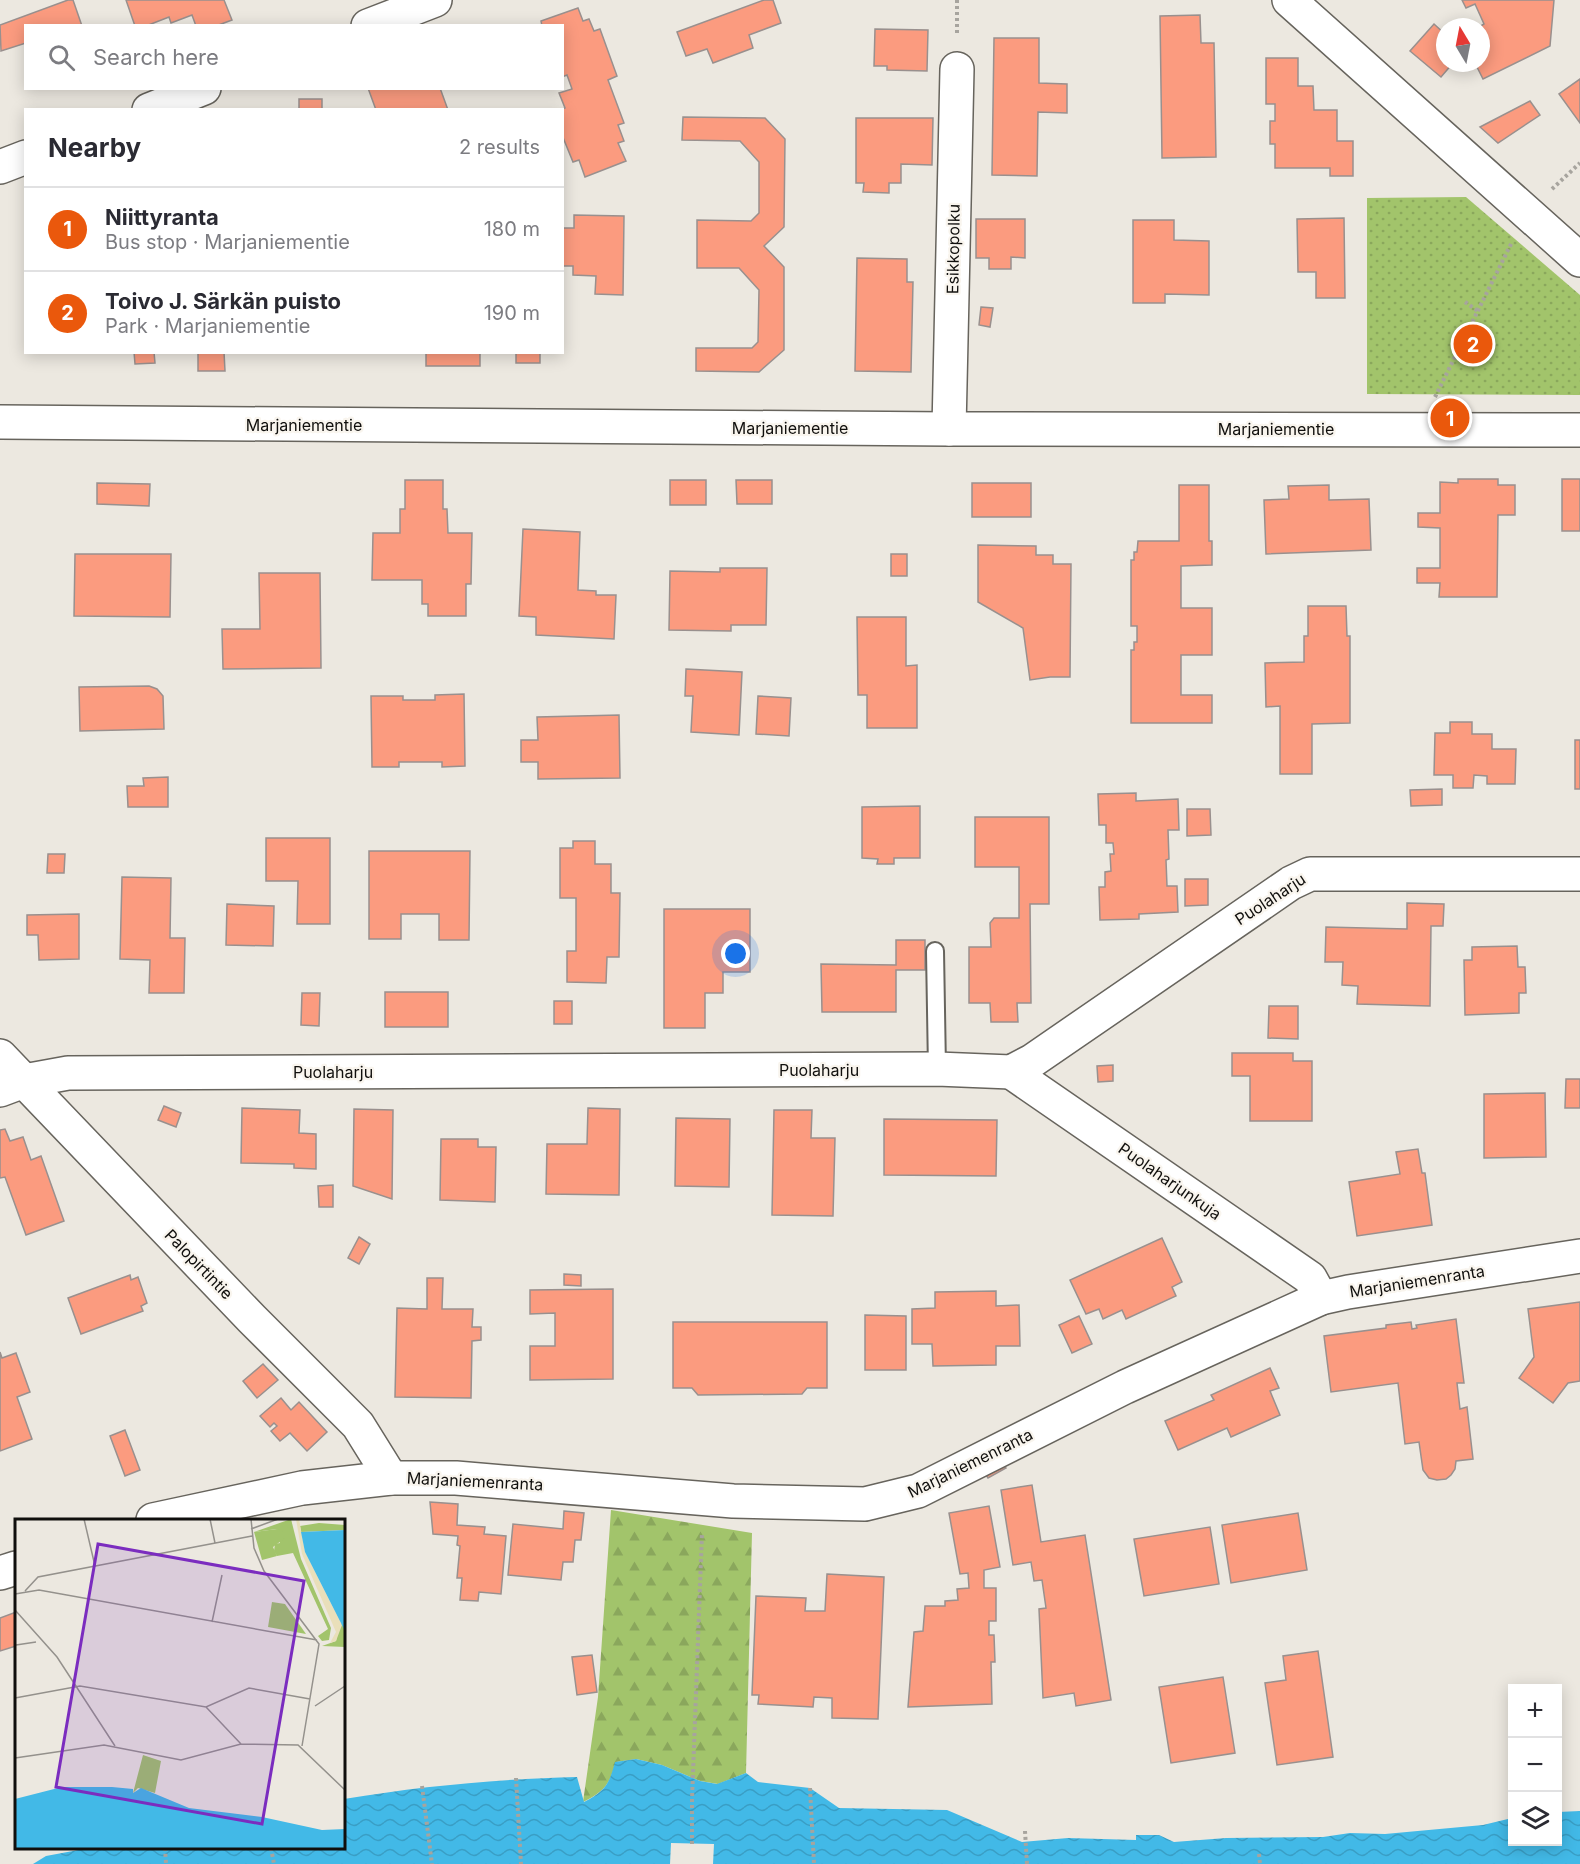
<!DOCTYPE html>
<html lang="en">
<head>
<meta charset="utf-8">
<style>
  body { margin:0; font-family:Inter,sans-serif; background:#f2f2f3; color:#2b2b33 }
  .controls { position:absolute; right:18px; bottom:18px; display:grid; overflow:hidden; border-radius:0px; box-shadow:0 3px 15px #0003 }
  .controls button { width:54px; height:54px; display:grid; place-items:center; padding:0; border:0; border-bottom:2px solid #e1e1e2; background:#fff; color:#2b2b33; font:30px sans-serif }
  .compass { position:absolute; left:1436px; top:18px; width:54px; height:54px; border-radius:50%; background:#fff; box-shadow:0 3px 15px #0003; rotate:350deg }
  .you { position:absolute; left:736px; top:954px; width:21px; height:21px; margin:-15px; border:4px solid #fff; border-radius:50%; background:#1a73e8; box-shadow:0 0 0 9px #1a73e833 }
  .badge { display:grid; place-items:center; width:39px; height:39px; border-radius:50%; background:#ea580c; color:#fff; font-size:20px; font-weight:700 }
  .pin { position:absolute; translate:-50% -50%; border:3px solid #fff; box-shadow:0 2px 6px #0006 }
  .list { margin:0; padding:0; list-style:none }
  h2 { display:flex; justify-content:space-between; align-items:center; height:78px; margin:0; padding:0 24px; font-size:26px }
  h2 small { font-size:20px; font-weight:400; color:#7c7c81 }
  .list li { display:grid; grid-template-columns:39px 1fr auto; gap:18px; align-items:center; box-sizing:border-box; height:84px; padding:0 24px; border-top:2px solid #e1e1e2 }
  .list b { display:block; font-size:22px; white-space:nowrap }
  .list p { margin:0; font-size:20px; white-space:nowrap; color:#7c7c81 }
  .list em { font-size:20px; font-style:normal; color:#7c7c81 }
  .icon { flex:none; width:33px; height:33px; fill:none; stroke:currentColor; stroke-width:2; stroke-linecap:round; stroke-linejoin:round }
  .map { position:relative; flex:none; width:1580px; height:1864px; overflow:hidden }
  .search { position:absolute; background:#fff; box-shadow:0 3px 15px #0003; left:24px; top:24px; width:540px; height:66px; display:flex; align-items:center; gap:15px; box-sizing:border-box; padding:0 21px; border-radius:0px; color:#7c7c81; font-size:22px }
  .panel { position:absolute; background:#fff; box-shadow:0 3px 15px #0003; left:24px; top:108px; width:540px; height:246px; border-radius:0px }
  .map>svg:first-child { display:block }
  .forest { fill:url(#forest-firs) }
  .park { fill:url(#park-dots) }
  .water { fill:url(#water-waves) }
  .pier { fill:#ece8e0 }
  .building { fill:#fb9b7f; stroke:#99908e; stroke-width:1.5 }
  .lines { fill:none; stroke-linecap:round; stroke-linejoin:round }
  .lane-casing { stroke:#67645d; stroke-width:20 }
  .street-casing { stroke:#67645d; stroke-width:36 }
  .path { stroke:#a7a49e; stroke-width:4; stroke-dasharray:3 3; stroke-linecap:butt }
  .lane { stroke:#fff; stroke-width:16 }
  .street { stroke:#fff; stroke-width:33 }
  .labels { text-anchor:middle; dominant-baseline:central; stroke-width:4.5; stroke-linejoin:round; paint-order:stroke }
  .street-label { font-size:16px; fill:#100f0d; stroke:#f9f5ee }
  .inset-road { fill:none; stroke:#94918c; stroke-width:1.5 }
  .view { fill:#7b2cbf; fill-opacity:0.15; stroke:#7b2cbf; stroke-width:3 }
  .inset-edge { fill:none; stroke:#100f0d; stroke-width:3 }
</style>
</head>
<body>
<div class="map">
<svg width="1580" height="1864" viewBox="0 0 1580 1864">
  <defs>
    <pattern id="forest-firs" width="22" height="20" patternUnits="userSpaceOnUse" patternTransform="scale(1.5)"><rect width="22" height="20" fill="#a2c46b"/><path d="M5 1l3.5 6h-7zM16 11l3.5 6h-7z" fill="#8aa75c"/></pattern>
    <pattern id="park-dots" width="8" height="8" patternUnits="userSpaceOnUse" patternTransform="scale(1.5)"><rect width="8" height="8" fill="#a2c46b"/><path d="M2 2h.1M6 6h.1" fill="none" stroke="#8aa75c" stroke-width="1.8" stroke-linecap="round"/></pattern>
    <pattern id="water-waves" width="16" height="10" patternUnits="userSpaceOnUse" patternTransform="scale(1.5)"><rect width="16" height="10" fill="#42b9e7"/><path d="M0 5q4-4 8 0t8 0" fill="none" stroke="#399ec5"/></pattern>
  </defs>
  <rect width="100%" height="100%" fill="#ece8e0"/>
  <path class="forest" d="M611 1510 752 1533 746 1773 718 1784 700 1781 662 1765 636 1759 616 1762C609 1785 605 1791 583 1802L598 1697Z"/>
  <path class="park" d="M1466 197 1580 295V395L1367 394V198Z"/>
  <path class="water" d="M636 1759 662 1765 700 1781 717 1784 746 1773 758 1782 810 1788 839 1808 947 1810 1022 1842 1068 1838 1136 1840V1835H1159L1174 1842 1226 1838 1323 1837 1350 1833 1385 1834 1483 1825 1512 1818V1842H1558V1812L1580 1811V1864H33L46 1856 89 1848H344V1799C422 1786 497 1779 577 1777L584 1802C605 1791 609 1785 615 1762Z"/>
  <path class="pier" d="M671 1843 714 1844 713 1864H670Z"/>
  <g class="building">
    <path d="M68 0H73L82 26H26V43L1 51 0 25Z"/>
    <path d="M126 0H224L232 20 216 26H196L192 15 171 23 169 17 146 26H135Z"/>
    <path d="M764 0H773L781 23 749 35 753 48 713 63 707 49 686 56 677 32Z"/>
    <path d="M1462 0H1554L1550 46 1483 79 1475 63H1481V27H1479L1484 24 1475 4 1466 8Z"/>
    <path d="M578 8 583 21 589 19 594 31 600 29 617 76 608 80 624 123 618 125 624 141 618 143 626 161 585 177 579 160 573 162 562 135 561 110 565 108 559 93 572 89 567 75 562 77V26H542L541 21Z"/>
    <path d="M1200 15 1201 43H1214L1216 157 1162 158 1160 16Z"/>
    <path d="M1434 24 1445 34V63H1453L1441 77 1410 51Z"/>
    <path d="M875 29 928 30 927 71 887 70V66H874Z"/>
    <path d="M994 38H1039V83L1067 84V113L1038 112 1037 176 992 175Z"/>
    <path d="M1266 58H1298V86H1313L1314 110H1337V141H1353V176H1330V168H1275V144H1270V121H1275V104H1266Z"/>
    <path d="M1580 79V123L1559 94Z"/>
    <path d="M368 88H440L448 110H376Z"/>
    <rect x="299" y="99" width="23" height="11"/>
    <path d="M1530 101 1540 115 1498 143 1480 127Z"/>
    <path d="M683 117 765 118 785 139 784 227 764 246 784 267V350L759 372 696 371V348H752L758 342 759 290 739 268H697V220L751 221 759 213V162L740 141 682 140Z"/>
    <path d="M856 118H933L932 165 901 164V183H889V193L863 192 864 183H856Z"/>
    <path d="M574 215 624 216 623 295 595 294 596 276 573 275V266H562V228H574Z"/>
    <path d="M1344 218 1345 298H1316V272H1298L1297 219Z"/>
    <path d="M976 219H1025V258L1011 257V269H989V258H976Z"/>
    <path d="M1133 220H1174V240L1209 241V295L1165 294V303H1133Z"/>
    <path d="M857 258 907 259V282H913L911 372 855 371Z"/>
    <path d="M981 307 993 308 990 327 979 325Z"/>
    <path d="M134 352H154L155 363 135 364Z"/>
    <path d="M198 352H224L225 371H198Z"/>
    <rect x="426" y="352" width="54" height="14"/>
    <rect x="516" y="352" width="24" height="11"/>
    <path d="M1458 479H1498V485H1515V515H1498L1497 597H1439L1440 583H1417V568H1440V528L1418 527V513H1440V482L1458 483Z"/>
    <rect x="1562" y="479" width="18" height="52"/>
    <path d="M405 480H443V509H447L448 533H472L471 584H466V616H428V604H422V580H372L373 533H400V509H405Z"/>
    <rect x="670" y="480" width="36" height="25"/>
    <path d="M736 480H772V504H737Z"/>
    <path d="M97 483 150 484 149 506 97 504Z"/>
    <rect x="972" y="483" width="59" height="34"/>
    <path d="M1179 485H1209V541H1212V565L1181 566V608H1212V655H1181V695H1212V723H1131V650H1134V642H1137V626H1131V560H1134V552H1137L1138 541H1179Z"/>
    <path d="M1329 485V500L1369 499 1371 550 1266 554 1264 500 1289 499 1288 486Z"/>
    <path d="M523 529 580 532 578 590 596 591V595H616L614 639 536 635V617L519 616Z"/>
    <path d="M978 545 1036 546V555H1053V564H1071L1070 677H1050L1030 680 1023 628 978 602Z"/>
    <path d="M75 554H171L170 617 74 616Z"/>
    <rect x="891" y="554" width="16" height="22"/>
    <path d="M720 568H767L766 625H731V631L669 630 670 571 720 572Z"/>
    <path d="M259 573H320L321 668 223 669 222 629H260Z"/>
    <path d="M1308 606H1346L1347 636H1350V723L1312 724V774H1280V706L1266 707 1265 663 1304 662V636H1308Z"/>
    <path d="M857 617H906V666L917 665V728H867V695H858Z"/>
    <path d="M686 669 742 672 739 735 691 732 693 696H685Z"/>
    <path d="M149 686 157 689 163 696 164 729 80 731 79 687Z"/>
    <path d="M464 694 465 766 442 767V762H399V767H372L371 696H403V700H435V695Z"/>
    <path d="M758 696 791 698 789 736 756 734Z"/>
    <path d="M619 715 620 778 538 779V762H521V740H538L537 717Z"/>
    <path d="M1450 722H1472V734H1492V749H1516L1515 784H1487V776L1474 775 1473 788H1453V775H1434L1435 733H1450Z"/>
    <rect x="1575" y="740" width="5" height="49"/>
    <path d="M168 777V807H128L127 786H144L143 778Z"/>
    <path d="M1442 789V805L1411 806 1410 790Z"/>
    <path d="M1136 793V801L1178 799 1179 830H1168L1169 859 1166 860 1167 886H1177L1178 912 1139 914V919L1100 920 1099 887H1105V872L1111 871 1110 854H1114L1113 843H1106V825H1099L1098 794Z"/>
    <path d="M920 806V858H894V864H877L878 859 862 858V807Z"/>
    <path d="M1187 809H1210L1211 835 1187 836Z"/>
    <path d="M975 817H1049V904H1030L1031 1003H1017L1018 1022H991L990 1003H969V947H991L990 923 994 918H1019V867H975Z"/>
    <path d="M266 838H330V924H297L298 881H266Z"/>
    <path d="M573 841H595V864H611V893H620L619 957H607L606 983 567 982V951H576V898H560V848H573Z"/>
    <path d="M369 851H470L469 940H439V914H401V939H369Z"/>
    <path d="M48 854H65L64 873H47Z"/>
    <path d="M122 877 171 878 170 938H185L184 993H149L150 960 120 959Z"/>
    <path d="M1185 879H1208V905L1185 906Z"/>
    <path d="M1407 903 1444 904 1443 926H1431L1430 1006 1357 1004 1358 986 1342 985 1343 962H1325L1326 927 1407 929Z"/>
    <path d="M227 904 274 906 273 946 226 945Z"/>
    <path d="M664 909H750V972H723V993H705V1028H664Z"/>
    <path d="M79 914V959L39 960 38 935H27V915Z"/>
    <path d="M896 940H925V970H896V1012H822L821 964 896 965Z"/>
    <path d="M1517 946 1518 967H1525L1526 993H1519V1013L1465 1015 1464 960H1472V947Z"/>
    <rect x="385" y="992" width="63" height="35"/>
    <path d="M302 993H320L319 1026 301 1025Z"/>
    <rect x="554" y="1001" width="18" height="23"/>
    <path d="M1269 1006H1298V1039L1268 1038Z"/>
    <path d="M1232 1053H1293V1061H1312V1121H1250V1076H1232Z"/>
    <path d="M1113 1065V1081L1098 1082 1097 1066Z"/>
    <path d="M1566 1079H1580V1108H1565Z"/>
    <path d="M1545 1093 1546 1157 1484 1158V1094Z"/>
    <path d="M164 1106 181 1113 176 1127 158 1120Z"/>
    <path d="M242 1108 300 1110 299 1133 316 1134V1169L294 1168V1164L241 1163Z"/>
    <path d="M588 1108 620 1109 619 1195 546 1194 547 1144H587Z"/>
    <path d="M354 1109 393 1110 392 1199 353 1186Z"/>
    <path d="M774 1110H812L811 1138H835L833 1216 772 1215Z"/>
    <path d="M676 1118 730 1119 729 1187 675 1186Z"/>
    <path d="M884 1119 997 1120 996 1176 884 1175Z"/>
    <path d="M5 1129 10 1141 23 1137 31 1160 41 1156 64 1221 26 1235 5 1177 0 1178V1130Z"/>
    <path d="M441 1139H478V1147H496L495 1202 440 1200Z"/>
    <path d="M1418 1149 1422 1173H1425L1432 1225 1357 1236 1349 1182 1400 1174 1396 1152Z"/>
    <path d="M333 1185V1207H319L318 1186Z"/>
    <path d="M359 1237 370 1244 359 1264 348 1258Z"/>
    <path d="M1162 1238 1182 1282 1172 1287 1176 1296 1126 1319 1122 1310 1103 1319 1099 1309 1086 1314 1070 1280Z"/>
    <path d="M564 1274 581 1275V1286L564 1285Z"/>
    <path d="M130 1275 131 1280 138 1277 147 1303 141 1306 143 1311 81 1334 68 1298Z"/>
    <path d="M427 1278H443L442 1309H473L472 1327H481V1340L472 1341 471 1398 395 1397 397 1308 427 1309Z"/>
    <path d="M613 1289V1379L530 1380V1346H555V1313L530 1314V1290Z"/>
    <path d="M996 1291V1306L1019 1305 1020 1346H996V1365L933 1366 932 1344H912V1309L935 1308V1292Z"/>
    <path d="M1580 1302V1381L1568 1383 1553 1403 1519 1378 1534 1357 1528 1309Z"/>
    <path d="M865 1315 906 1316V1370H865Z"/>
    <path d="M1079 1316 1092 1344 1072 1353 1059 1325Z"/>
    <path d="M1456 1319 1464 1383H1457L1460 1409 1467 1407 1473 1459 1456 1461 1455 1469 1451 1475 1446 1479 1437 1480 1429 1478 1423 1470 1419 1442 1405 1444 1398 1383 1331 1392 1324 1336 1386 1328V1325L1411 1322 1412 1329 1417 1328 1416 1325Z"/>
    <path d="M673 1322H827V1388H807L802 1394 698 1395 692 1388H673Z"/>
    <path d="M0 1352 2 1358 16 1353 30 1392 17 1397 32 1439 0 1451Z"/>
    <path d="M263 1364 278 1380 257 1398 243 1381Z"/>
    <path d="M1270 1368 1279 1388 1270 1391 1280 1415 1231 1437 1227 1428 1178 1450 1165 1421 1214 1400 1211 1395Z"/>
    <path d="M281 1398 291 1410 299 1402 327 1432 307 1451 290 1433 280 1441 271 1431 277 1426 274 1423 270 1427 260 1416Z"/>
    <path d="M125 1430 140 1470 125 1476 110 1436Z"/>
    <path d="M1001 1460 1006 1468 988 1478 983 1470Z"/>
    <path d="M1032 1485 1041 1542 1085 1535 1111 1700 1076 1706 1074 1693 1043 1698 1039 1609 1046 1608 1042 1580 1034 1581 1031 1562 1013 1565 1001 1490Z"/>
    <path d="M430 1502 458 1504 457 1525 485 1527 484 1534 506 1536 501 1594 479 1592 478 1601 460 1600 462 1578H457L460 1546 457 1545 458 1536 433 1534Z"/>
    <path d="M989 1506 1000 1567 984 1570V1588H996V1621H989V1635H994L995 1662H991L992 1704 908 1707 914 1632 923 1631 925 1606H945V1601L958 1600 957 1589 969 1588 968 1573 960 1574 949 1513Z"/>
    <path d="M564 1511 584 1513 581 1540H575L573 1562H563L561 1580 508 1575 513 1524 563 1529Z"/>
    <path d="M1298 1513 1307 1570 1231 1583 1222 1525Z"/>
    <path d="M1210 1527 1219 1584 1144 1596 1134 1539Z"/>
    <path d="M827 1574 884 1577 878 1719 832 1718V1698L814 1697 813 1707 758 1704 759 1695H752L756 1596 806 1598 805 1611H825Z"/>
    <path d="M16 1612V1646L0 1651V1618Z"/>
    <path d="M1318 1651 1333 1757 1277 1765 1265 1683 1286 1680 1283 1656Z"/>
    <path d="M592 1655 597 1692 577 1695 572 1657Z"/>
    <path d="M1223 1677 1235 1753 1171 1763 1159 1687Z"/>
  </g>
  <g class="lines">
    <defs>
      <path id="lane" d="M935 951 937 1069"/>
      <g id="street">
        <path d="M1289 0 1580 260"/>
        <path d="M368 26 435 0"/>
        <path d="M149 110 204 88"/>
        <path d="M0 167 26 157"/>
        <path d="M0 422 949 429 1580 430"/>
        <path d="M949 429 957 69"/>
        <path d="M0 1056 252 1319 358 1425 391 1478"/>
        <path d="M1011 1072 1310 1278 1321 1298"/>
        <path d="M0 1090 24 1081 68 1073 937 1069 1011 1072 1032 1061 1291 883 1310 874H1580"/>
        <path d="M153 1520 302 1488 391 1478H456L733 1501 865 1504 918 1491 1125 1387 1321 1298 1348 1292 1580 1256"/>
        <path d="M0 1573 16 1568"/>
      </g>
    </defs>
    <use href="#lane" class="lane-casing"/>
    <use href="#street" class="street-casing"/>
    <g class="path">
      <path d="M957 0V36"/>
      <path d="M1552 189 1580 163"/>
      <path d="M1465 302 1478 311"/>
      <path d="M1435 397 1512 242"/>
      <path d="M516 1778 521 1864"/>
      <path d="M422 1786 432 1864"/>
      <path d="M810 1788 814 1864"/>
      <path d="M1025 1831 1027 1864"/>
      <path d="M692 1844V1800L702 1533"/>
      <path d="M165 1848 166 1864"/>
      <path d="M271 1848 274 1864"/>
      <path d="M1259 1854 1260 1864"/>
    </g>
    <use href="#lane" class="lane"/>
    <use href="#street" class="street"/>
  </g>
  <g class="labels">
    <g class="street-label">
      <text transform="translate(953 249) rotate(-89)">Esikkopolku</text>
      <text x="304" y="425">Marjaniementie</text>
      <text x="790" y="428">Marjaniementie</text>
      <text x="1276" y="429">Marjaniementie</text>
      <text transform="translate(1270 899) rotate(-33)">Puolaharju</text>
      <text x="819" y="1070">Puolaharju</text>
      <text x="333" y="1072">Puolaharju</text>
      <text transform="translate(1170 1181) rotate(35)">Puolaharjunkuja</text>
      <text transform="translate(199 1264) rotate(46)">Palopirtintie</text>
      <text transform="translate(1417 1281) rotate(-9)">Marjaniemenranta</text>
      <text transform="translate(970 1463) rotate(-26)">Marjaniemenranta</text>
      <text transform="translate(475 1481) rotate(3)">Marjaniemenranta</text>
    </g>
  </g>
  <g transform="translate(15 1519)">
    <rect width="330" height="330" fill="#ece8e0"/>
    <path d="M276 0 286 40 316 109 314 121 307 122 303 117 313 110 278 34 262 37 259 32 260 25 265 24 262 10 239 13Z" fill="#a2c46b"/>
    <path d="M304 4 330 6V11L286 13 285 7ZM262 10 270 13V19L258 28 262 37 247 41 239 13ZM128 236 146 242 140 274 123 269 118 274Z" fill="#a2c46b"/>
    <path d="M330 102V128L307 127 321 122 324 107Z" fill="#a2c46b"/>
    <path d="M281 0H284L290 33 327 106 321 122 315 124 321 113 287 35Z" fill="#e9dfba"/>
    <path d="M257 83 270 85 291 115 253 108Z" fill="#a2c46b"/>
    <path d="M330 11V112L290 33 286 13ZM47 268H97L118 270V274L126 269 174 289 247 298 307 311 330 310V330H0V280Z" fill="#42b9e7"/>
    <path class="inset-road" d="M69 0 80 47M195 0 200 24M236 0 239 29 249 52 304 125 287 227M236 10 263 0M10 72 23 58 237 17M0 75 24 71 302 121M0 91 42 138 100 227M197 103 207 56M1 126 21 123M0 179 65 167 191 188 234 169 295 180M300 187 330 167M191 188 226 225M0 239 89 226 166 241 226 225 283 226 330 271"/>
    <path class="view" d="M83 25 289 62 247 305 41 268Z"/>
    <rect width="330" height="330" class="inset-edge"/>
  </g>
</svg>
<div class="controls">
<button>+</button>
<button>−</button>
<button><svg class="icon" aria-label="layers" viewBox="0 0 24 24"><path d="M12 4l9 5-9 5-9-5zM3 14l9 5 9-5"/></svg></button>
</div>
<svg class="compass" viewBox="-18 -18 36 36"><path d="M0-13l5 13h-10z" fill="#e53935"/><path d="M0 13l5-13h-10z" fill="#7c7c81"/></svg>
<div class="you"></div>
<div class="pin badge" style="left:1450px;top:418px">1</div>
<div class="pin badge" style="left:1473px;top:344px">2</div>
<div class="search"><svg class="icon" aria-label="search" viewBox="0 0 24 24"><circle cx="10" cy="10" r="6"/><path d="M15 15l6 6"/></svg>Search here</div>
<section class="panel">
<h2>Nearby<small>2 results</small></h2>
<ul class="list">
<li><span class="badge">1</span><div><b>Niittyranta</b><p>Bus stop · Marjaniementie</p></div><em>180 m</em></li>
<li><span class="badge">2</span><div><b>Toivo J. Särkän puisto</b><p>Park · Marjaniementie</p></div><em>190 m</em></li>
</ul>
</section>
</div>
</body>
</html>
